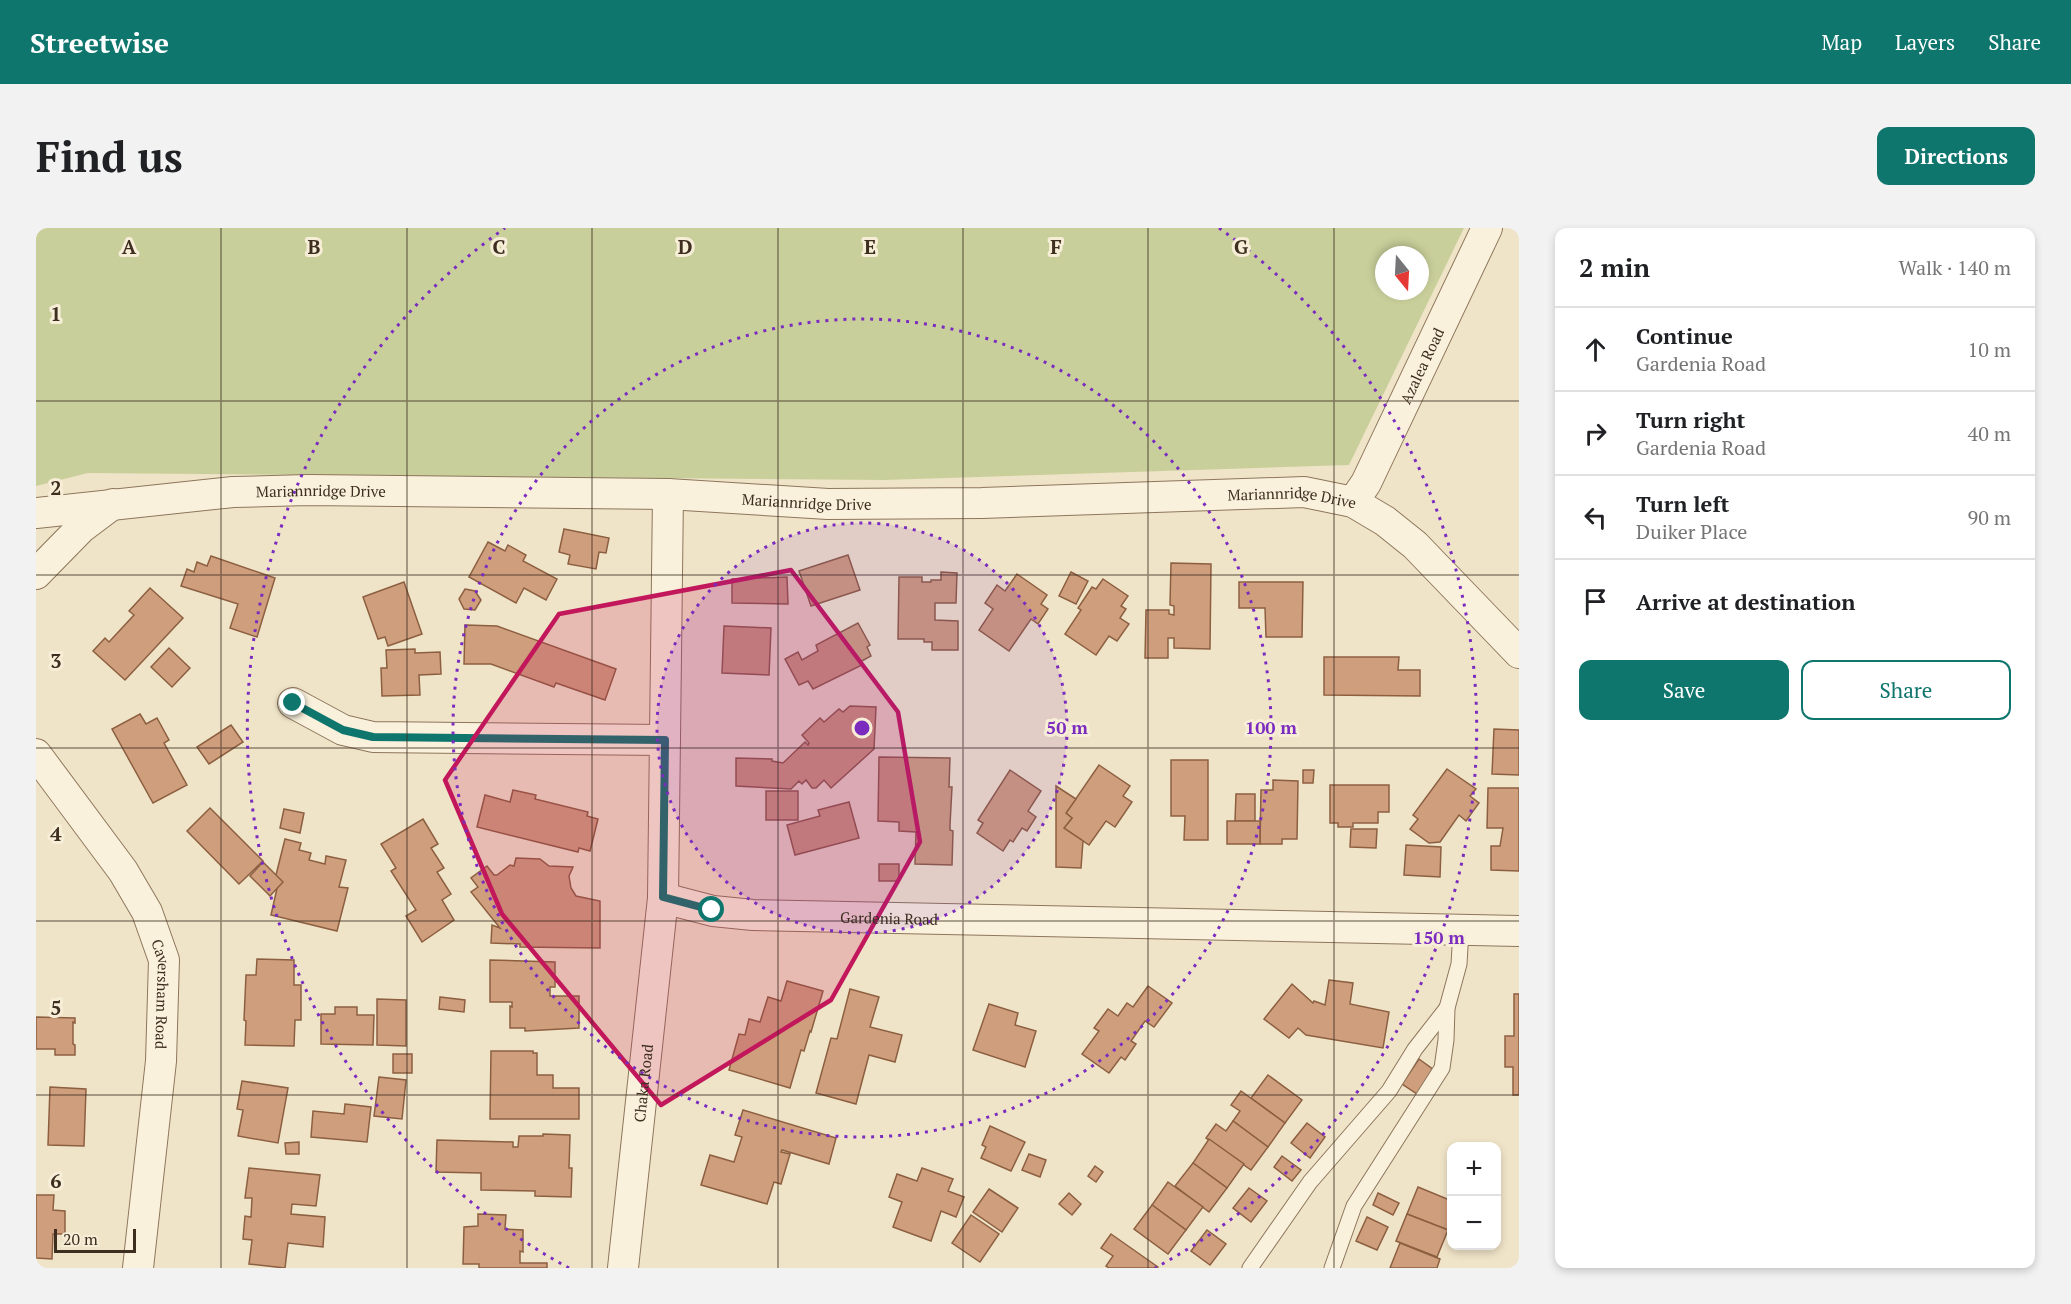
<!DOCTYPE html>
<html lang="en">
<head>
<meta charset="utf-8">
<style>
  body { margin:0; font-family:"PT Serif",serif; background:#f2f2f2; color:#202124 }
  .controls { position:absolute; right:18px; bottom:18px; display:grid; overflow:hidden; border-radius:12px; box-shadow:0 3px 9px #0003 }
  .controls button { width:54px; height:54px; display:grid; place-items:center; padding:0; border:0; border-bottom:2px solid #e0e0e0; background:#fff; color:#202124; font:30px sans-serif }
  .compass { position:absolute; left:1339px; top:18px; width:54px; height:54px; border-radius:50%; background:#fff; box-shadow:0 3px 9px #0003; rotate:162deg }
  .scale { position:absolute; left:18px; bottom:15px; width:82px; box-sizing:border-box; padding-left:6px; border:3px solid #3d2e20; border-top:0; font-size:16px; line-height:21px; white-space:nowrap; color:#3d2e20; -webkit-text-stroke:4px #f7eed8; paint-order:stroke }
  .stop { position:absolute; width:18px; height:18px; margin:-14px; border:4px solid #0f766e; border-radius:50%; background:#fff }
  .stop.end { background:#0f766e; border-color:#fff; box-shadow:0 2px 6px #0008 }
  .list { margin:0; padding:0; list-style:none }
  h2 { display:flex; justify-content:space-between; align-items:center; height:78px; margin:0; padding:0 24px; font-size:26px }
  h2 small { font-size:20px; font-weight:400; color:#757577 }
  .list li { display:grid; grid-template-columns:39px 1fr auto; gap:18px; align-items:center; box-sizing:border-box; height:84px; padding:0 24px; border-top:2px solid #e0e0e0 }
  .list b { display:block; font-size:22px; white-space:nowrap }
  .list p { margin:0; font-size:20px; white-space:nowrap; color:#757577 }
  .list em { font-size:20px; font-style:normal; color:#757577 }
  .actions { display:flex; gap:12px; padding:18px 24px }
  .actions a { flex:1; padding:14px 0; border:2px solid #0f766e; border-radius:12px; text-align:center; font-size:21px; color:#0f766e }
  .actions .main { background:#0f766e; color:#fff }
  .icon { flex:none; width:33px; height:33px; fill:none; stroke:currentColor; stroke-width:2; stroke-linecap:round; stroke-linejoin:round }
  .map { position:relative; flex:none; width:1483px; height:1040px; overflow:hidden; border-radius:12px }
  header { display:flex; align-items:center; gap:36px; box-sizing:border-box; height:84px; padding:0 30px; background:#0f766e; color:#fff }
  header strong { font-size:28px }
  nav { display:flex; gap:33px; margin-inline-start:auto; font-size:21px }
  .intro { display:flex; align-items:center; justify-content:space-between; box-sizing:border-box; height:144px; padding:0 36px }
  h1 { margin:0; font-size:42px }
  .button { padding:15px 27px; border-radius:12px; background:#0f766e; color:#fff; font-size:21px; font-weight:700 }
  main { display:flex; gap:36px; padding:0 36px }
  aside { flex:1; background:#fff; border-radius:12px; box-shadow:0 3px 9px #0003 }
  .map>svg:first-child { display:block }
  .green { fill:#c9cf9b; fill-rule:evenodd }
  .building { fill:#cf9f7d; stroke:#8d5f41; stroke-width:1.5 }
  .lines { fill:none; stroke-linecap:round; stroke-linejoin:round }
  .lane-casing { stroke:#8d765c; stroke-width:17 }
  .street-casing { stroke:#8d765c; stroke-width:32 }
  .lane { stroke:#faf1dc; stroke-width:15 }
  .street { stroke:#faf1dc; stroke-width:30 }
  .route { stroke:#0f766e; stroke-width:8 }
  .marked { fill:#c2185b; fill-opacity:0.2; stroke:#c2185b; stroke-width:4.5; stroke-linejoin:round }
  .grid { fill:none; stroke:#3d2e20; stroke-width:1.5; stroke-opacity:0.55 }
  .ring { fill:none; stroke:#7b2cbf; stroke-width:3; stroke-dasharray:3 6 }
  .labels { text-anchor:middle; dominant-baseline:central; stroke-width:6; stroke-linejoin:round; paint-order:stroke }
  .street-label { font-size:15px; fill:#3d2e20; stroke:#f7eed8 }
  .grid-label { font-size:20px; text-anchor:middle; font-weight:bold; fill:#3d2e20; stroke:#f7eed8; stroke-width:6; stroke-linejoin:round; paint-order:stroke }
  .centre { fill:#7b2cbf; stroke:#f7eed8; stroke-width:3 }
  .ring-label { font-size:18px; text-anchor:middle; font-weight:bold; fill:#7b2cbf; stroke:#f7eed8; stroke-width:6; stroke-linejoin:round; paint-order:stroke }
</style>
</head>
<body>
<header>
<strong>Streetwise</strong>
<nav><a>Map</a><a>Layers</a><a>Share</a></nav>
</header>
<div class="intro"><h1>Find us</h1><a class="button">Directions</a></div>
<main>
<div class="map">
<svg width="1483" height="1040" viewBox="0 0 1483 1040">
  <rect width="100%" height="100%" fill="#f0e4c8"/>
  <path class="green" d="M0 0H1428L1313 237 847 252 52 245 0 258ZM1348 27H1384V63H1348Z"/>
  <g class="building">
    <path d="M528 301 573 310 570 325 563 324 560 341 532 336 534 327 523 324Z"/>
    <path d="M452 314 469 323 472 317 490 327 487 333 521 351 510 372 488 360 480 375 433 349Z"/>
    <path d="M812 327 824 362 775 378 763 343Z"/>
    <path d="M175 328 239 350 221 409 194 400 202 376 145 358 151 341 158 344 161 334 171 338Z"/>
    <path d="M1135 335 1175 336 1174 421 1138 420V410H1132V430H1109L1110 382H1133V386L1138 387V378L1134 377Z"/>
    <path d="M905 344 921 345 920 375H899V392L922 393V422H896V414H888V411H862L863 349H886V354H895V352H905Z"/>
    <path d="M1035 344 1052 353 1040 376 1023 368Z"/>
    <path d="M981 346 1011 367 1005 376 1012 381 1002 396 995 391 973 423 943 402 957 381 949 375 961 357 969 363Z"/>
    <path d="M751 349 752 376 696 375V351Z"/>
    <path d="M1067 351 1092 368 1085 378 1090 381 1084 390 1093 396 1081 413 1073 408 1060 427 1029 406 1045 382 1042 380 1056 359 1060 361Z"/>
    <path d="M368 354 386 406 352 418 349 409 342 411 327 369Z"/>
    <path d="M1203 354H1267L1266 409H1230L1229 380H1203Z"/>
    <path d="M114 360 147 390 89 452 57 423 69 410 73 414 98 387 93 383Z"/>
    <path d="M429 361 439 363 445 372 439 382 428 381 423 371Z"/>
    <path d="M822 395 834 417 831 419 835 428 824 434 826 437 777 461 772 453 763 457 749 431 762 424 766 432 782 423 780 417Z"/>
    <path d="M429 397 461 398 580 441 569 472 520 455 518 459 455 436H428Z"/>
    <path d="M688 398 735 400 733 447 686 445Z"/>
    <path d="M133 420 154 440 136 459 115 439Z"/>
    <path d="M379 421V425L404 424 405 446 383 447 384 467 346 468 345 440H351L350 422Z"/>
    <path d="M1288 429H1363L1362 442H1384V468L1288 467Z"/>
    <path d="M814 478 840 479 838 521 795 560 788 552 780 560H776L770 552 766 556 763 553 755 561 700 558V530L736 531V533L747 535 769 514 772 517 773 515 766 507 784 490 788 494 803 481 807 484Z"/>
    <path d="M104 486 110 496 121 490 133 512 128 515 151 557 117 575 76 501Z"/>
    <path d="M195 497 207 514 173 536 161 519Z"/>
    <path d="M1458 501 1483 502V547L1456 546Z"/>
    <path d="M843 529 914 530 913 559H916L914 597V602L917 603 916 637 879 636 880 604 863 603V594L842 593Z"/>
    <path d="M1135 532H1172V612H1148L1149 588H1135Z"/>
    <path d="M1063 537 1094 558 1087 568 1096 574 1079 599 1070 593 1053 617 1028 600 1036 590 1030 585Z"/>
    <path d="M1411 541 1440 561 1434 568 1443 575 1430 593 1423 587 1404 614 1393 615 1374 601 1382 591 1377 587Z"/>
    <path d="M974 542 1005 563 992 583 1000 589 991 603 986 600 977 614 974 612 967 623 941 605 947 595 942 592Z"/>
    <path d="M1267 542H1278L1277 555H1267Z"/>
    <path d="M1237 552 1262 553 1261 611H1246V616H1224L1225 562H1237Z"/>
    <path d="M1294 557H1353V584H1342V595H1317V599H1302V595H1294Z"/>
    <path d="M1020 558 1040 571 1030 585 1036 590 1028 600 1047 613 1045 640 1020 639Z"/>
    <path d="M1452 560H1483V643L1455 642V618H1464L1467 600H1451Z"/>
    <path d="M477 562 500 567 499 571 552 584 551 588 562 591 554 623 543 620 542 624 441 599 449 567 474 574Z"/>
    <rect x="730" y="563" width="32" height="29"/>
    <path d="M1200 566H1219V593H1199Z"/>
    <path d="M813 574 823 610 759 627 751 597 784 588 782 582Z"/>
    <path d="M174 580 227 633 203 656 151 603Z"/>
    <path d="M248 581 268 585 264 605 244 600Z"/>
    <path d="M387 591 402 616 395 620 408 640 401 644 415 666 406 672 418 692 386 714 370 688 380 682 355 643 360 640 345 616Z"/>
    <rect x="1191" y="593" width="33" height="23"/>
    <path d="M1315 601H1341L1340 620 1314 619Z"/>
    <path d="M249 611 265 615 263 622 275 625 273 632 289 636 290 628 310 632 303 659 312 660 301 703 235 687 242 656 238 655Z"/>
    <path d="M1370 617 1405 619 1404 649 1368 647Z"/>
    <path d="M480 630 504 631 513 638 537 639 533 648 535 660 540 668 564 673V720L484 719V716L455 715 456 697 464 700 435 664 442 659 435 650 451 638 458 647H461L474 637 478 638Z"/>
    <path d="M227 634 247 654 234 668 214 648Z"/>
    <rect x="843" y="636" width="20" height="17"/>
    <path d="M221 731 258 732V757H265V792H259L258 818 209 817 210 793 208 792 210 747H220Z"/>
    <path d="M454 732 519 734V759H514V768H543V800L489 803V800H474V778L476 779V774H454Z"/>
    <path d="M1293 752 1317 755 1314 776 1353 784 1347 820 1270 807 1262 800 1253 810 1228 791 1256 756 1277 775 1278 773 1289 777Z"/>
    <path d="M751 753 787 763 775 804 774 803 768 823 765 822 754 860 693 842 703 806 709 807 713 791 724 794 732 769 745 773Z"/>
    <path d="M1112 758 1136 775 1118 799 1109 793 1095 813 1100 816 1089 832 1085 829 1073 845 1046 826 1063 803 1058 800 1072 781 1082 788 1091 775 1097 779Z"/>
    <path d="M814 761 843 769 834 799 866 807 859 834 833 827 820 876 780 865 795 810 801 811Z"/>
    <path d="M1478 766H1483V867H1477V839H1469V808H1478Z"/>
    <path d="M404 769 429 772 428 784 403 781Z"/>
    <path d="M341 771 370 772V818L341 817Z"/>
    <path d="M953 776 982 785 979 797 1000 803 989 839 937 822Z"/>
    <path d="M299 779H321V787H338L337 817 285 816V786H299Z"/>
    <path d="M0 789 39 790V795L37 794V816L39 817V827H19V821H0Z"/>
    <path d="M455 823H497V825H501V847H517V860H543V891H454Z"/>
    <rect x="357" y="826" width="19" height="19"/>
    <path d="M1383 831 1398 842 1381 866 1366 856Z"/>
    <path d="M1232 847 1266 872 1249 895 1215 870Z"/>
    <path d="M343 849 370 852 366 891 338 888Z"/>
    <path d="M206 853 252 860 242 915 202 908 207 882 201 881Z"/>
    <path d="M14 859 50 861 48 918 12 917Z"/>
    <path d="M1205 863 1249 895 1232 919 1197 893 1204 883 1195 877Z"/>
    <path d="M309 876 335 879 331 914 275 909 277 883 308 886Z"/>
    <path d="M707 882 800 910 793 936 746 922 745 924 754 926 745 956 738 954 731 976 665 957 674 927 698 934 706 909 699 907Z"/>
    <path d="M1197 893 1232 919 1215 942 1170 910 1180 896 1190 903Z"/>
    <path d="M1271 895 1289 909 1274 930 1255 915Z"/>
    <path d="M954 898 989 914 975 943 945 930 950 919 946 917Z"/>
    <path d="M507 906 534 907 533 940H536L535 969 499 968V963L445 962V945L400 944 401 912 477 914V919H482L483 908H507Z"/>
    <path d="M1173 911 1208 936 1191 960 1157 935Z"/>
    <path d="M263 914V926H250L249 915Z"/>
    <path d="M993 926 1010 932 1004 949 986 942Z"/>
    <path d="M1246 928 1265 942 1256 953 1238 939Z"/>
    <path d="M1157 935 1191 960 1173 984 1139 958Z"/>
    <path d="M1059 938 1067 944 1060 954 1052 948Z"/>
    <path d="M213 940 284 947 280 978 256 976 255 986 289 989 287 1019 252 1015 249 1040 213 1036 216 1012 207 1011 209 988 215 989 216 970H209Z"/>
    <path d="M886 940 917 951 912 963 928 969 920 989 905 983 895 1013 857 999 866 974 853 969 861 946 881 953Z"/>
    <path d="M1132 954 1167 979 1150 1002 1116 977Z"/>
    <path d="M1382 959 1416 973V993L1412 1002 1371 986Z"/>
    <path d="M1213 960 1231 973 1215 994 1197 980Z"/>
    <path d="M953 961 982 980 966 1004 937 984Z"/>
    <path d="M1033 965 1045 976 1036 987 1023 976Z"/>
    <path d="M1342 965 1363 975 1357 987 1337 977Z"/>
    <path d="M0 967H18L17 982 29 983V1006H17L16 1031 0 1030Z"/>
    <path d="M1116 977 1150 1002 1132 1026 1098 1001Z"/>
    <path d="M442 986 470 987 469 1001 487 1002V1024L484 1023V1035H511V1040H443V1036H427L428 999 442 998Z"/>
    <path d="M1371 986 1412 1002 1401 1029 1360 1013Z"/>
    <path d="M935 987 963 1006 944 1034 916 1015Z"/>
    <path d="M1331 989 1352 999 1341 1022 1320 1013Z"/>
    <path d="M1171 1002 1190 1016 1174 1037 1155 1023Z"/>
    <path d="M1075 1006 1122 1039 1121 1040H1073L1070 1038 1077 1028 1065 1020Z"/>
    <path d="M1364 1015 1404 1031 1401 1040H1354Z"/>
  </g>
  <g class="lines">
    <defs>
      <g id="lane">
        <path d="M1214 1040 1274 954 1353 863 1379 821 1411 780"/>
        <path d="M1296 1040 1318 978 1406 840 1410 812 1411 780 1423 736 1425 702"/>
      </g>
      <g id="street">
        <path id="s1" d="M632 266 627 670 677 683 717 687 1483 703"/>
        <path id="s2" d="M1317 274 1330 255 1451 0"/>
        <path id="s3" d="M0 285 197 264 272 262 632 266 792 276 946 275 1268 264 1317 274 1349 293 1379 317 1483 425"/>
        <path d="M0 346 45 300 77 276"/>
        <path d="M257 475 307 502 337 509 629 512"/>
        <path id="s4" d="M0 526 87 643 111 684 128 732 125 833 102 1040"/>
        <path id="s5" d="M587 1040 627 670"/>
      </g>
    </defs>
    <use href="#lane" class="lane-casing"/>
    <use href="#street" class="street-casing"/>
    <use href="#lane" class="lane"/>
    <use href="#street" class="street"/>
  </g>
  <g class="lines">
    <path class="route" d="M257 475 307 502 337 509 629 512 627 669 676 682"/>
  </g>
  <path class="marked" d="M755 342 862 484 884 614 795 772 625 877 466 686 409 552 523 386Z"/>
  <path class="grid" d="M185 0V1040M371 0V1040M556 0V1040M742 0V1040M927 0V1040M1112 0V1040M1298 0V1040M0 173H1483M0 347H1483M0 520H1483M0 693H1483M0 867H1483"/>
  <circle cx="826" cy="500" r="205" fill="#7b2cbf" fill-opacity=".12"/>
  <g class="ring">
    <circle cx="826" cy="500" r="205"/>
    <circle cx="826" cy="500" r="409"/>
    <path d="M533 1040A614 614 0 0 1 469 0M1183 0A614 614 0 0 1 1119 1040"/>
  </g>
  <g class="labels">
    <g class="street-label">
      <text stroke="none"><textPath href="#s2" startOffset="153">Azalea Road</textPath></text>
      <text stroke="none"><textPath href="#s3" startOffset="286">Mariannridge Drive</textPath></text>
      <text stroke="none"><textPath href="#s3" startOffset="772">Mariannridge Drive</textPath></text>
      <text stroke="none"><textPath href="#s3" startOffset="1258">Mariannridge Drive</textPath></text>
      <text stroke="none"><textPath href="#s1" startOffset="632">Gardenia Road</textPath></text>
      <text stroke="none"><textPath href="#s4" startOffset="278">Caversham Road</textPath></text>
      <text stroke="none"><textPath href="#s5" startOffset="186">Chaka Road</textPath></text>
    </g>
  </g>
  <g class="grid-label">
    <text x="93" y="26">A</text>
    <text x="278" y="26">B</text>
    <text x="463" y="26">C</text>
    <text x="649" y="26">D</text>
    <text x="834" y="26">E</text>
    <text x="1020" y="26">F</text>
    <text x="1205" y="26">G</text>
    <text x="20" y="93">1</text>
    <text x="20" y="267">2</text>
    <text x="20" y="440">3</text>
    <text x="20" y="613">4</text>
    <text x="20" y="787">5</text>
    <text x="20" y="960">6</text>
  </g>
  <circle cx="826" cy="500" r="9" class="centre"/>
  <g class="ring-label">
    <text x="1031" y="506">50 m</text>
    <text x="1235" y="506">100 m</text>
    <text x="1403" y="716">150 m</text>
  </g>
</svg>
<div class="controls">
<button>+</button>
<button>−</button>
</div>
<svg class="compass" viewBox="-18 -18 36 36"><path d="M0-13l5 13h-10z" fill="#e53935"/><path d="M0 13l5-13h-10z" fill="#757577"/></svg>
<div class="scale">20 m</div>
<div class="stop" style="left:676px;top:682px"></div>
<div class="stop end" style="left:257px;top:475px"></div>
</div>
<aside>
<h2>2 min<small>Walk · 140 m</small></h2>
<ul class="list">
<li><svg class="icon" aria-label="ahead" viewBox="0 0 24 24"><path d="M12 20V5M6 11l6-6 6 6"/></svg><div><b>Continue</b><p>Gardenia Road</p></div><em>10 m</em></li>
<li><svg class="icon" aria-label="right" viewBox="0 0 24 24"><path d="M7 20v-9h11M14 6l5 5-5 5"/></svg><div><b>Turn right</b><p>Gardenia Road</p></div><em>40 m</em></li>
<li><svg class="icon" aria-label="left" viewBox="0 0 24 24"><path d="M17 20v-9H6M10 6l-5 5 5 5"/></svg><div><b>Turn left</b><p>Duiker Place</p></div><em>90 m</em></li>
<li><svg class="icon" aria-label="arrive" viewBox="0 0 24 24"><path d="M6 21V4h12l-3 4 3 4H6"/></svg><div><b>Arrive at destination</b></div></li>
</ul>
<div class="actions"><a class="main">Save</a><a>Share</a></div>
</aside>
</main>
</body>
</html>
